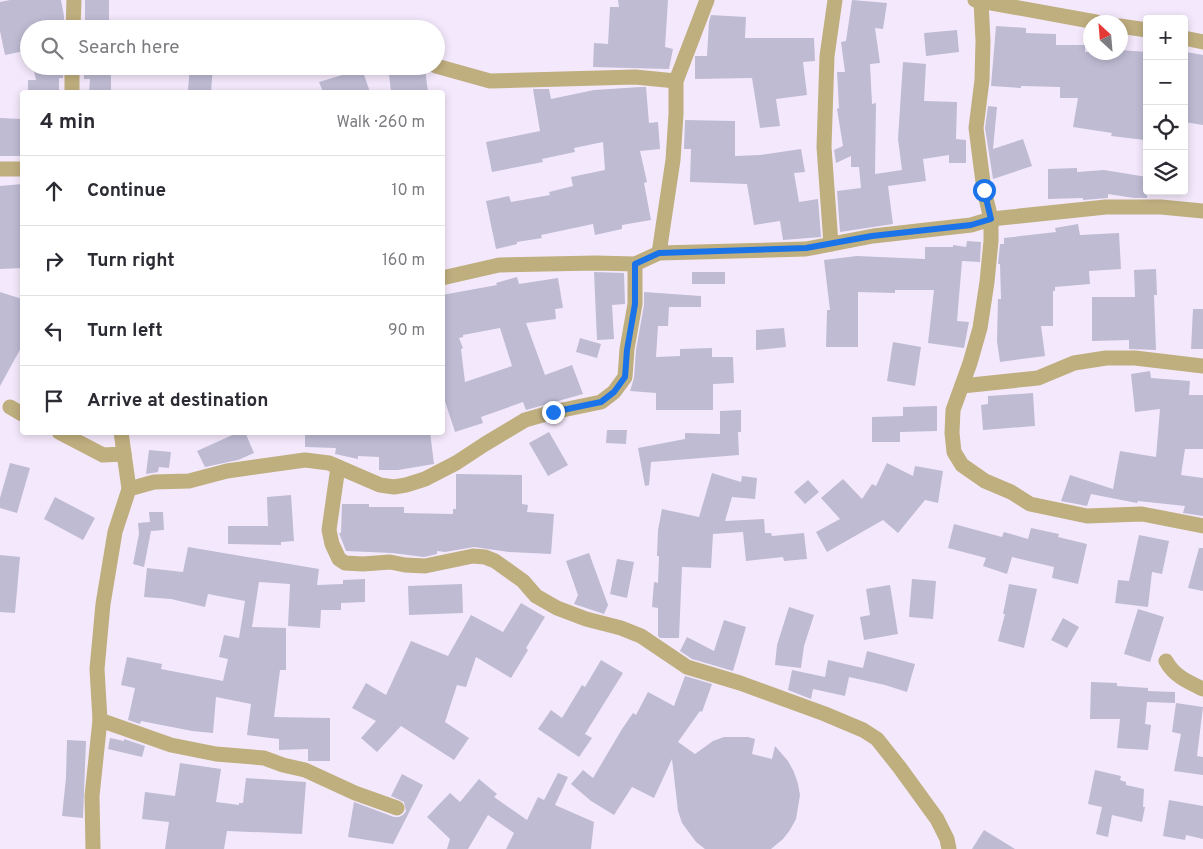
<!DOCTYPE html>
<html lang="en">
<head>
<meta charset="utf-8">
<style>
  body { margin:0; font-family:Overpass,sans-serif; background:#f7f7f7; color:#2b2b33 }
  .controls { position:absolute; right:15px; top:15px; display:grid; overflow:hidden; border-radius:5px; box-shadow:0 2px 8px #0003 }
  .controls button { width:45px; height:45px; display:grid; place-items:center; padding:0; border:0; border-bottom:1px solid #e1e1e2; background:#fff; color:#2b2b33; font:25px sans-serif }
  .compass { position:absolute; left:1083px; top:15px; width:45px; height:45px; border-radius:50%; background:#fff; box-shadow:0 2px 8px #0003; rotate:334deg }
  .stop { position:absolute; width:15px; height:15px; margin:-11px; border:4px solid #1a73e8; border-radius:50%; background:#fff }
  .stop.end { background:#1a73e8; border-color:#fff; box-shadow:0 1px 5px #0008 }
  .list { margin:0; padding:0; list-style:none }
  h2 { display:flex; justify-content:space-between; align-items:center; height:65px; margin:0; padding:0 20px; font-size:21px }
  h2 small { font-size:16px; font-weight:400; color:#7c7c81 }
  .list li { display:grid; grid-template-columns:32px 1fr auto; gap:15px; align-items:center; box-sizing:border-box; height:70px; padding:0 20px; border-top:1px solid #e1e1e2 }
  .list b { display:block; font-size:19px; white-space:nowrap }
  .list em { font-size:16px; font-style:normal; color:#7c7c81 }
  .icon { flex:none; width:28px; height:28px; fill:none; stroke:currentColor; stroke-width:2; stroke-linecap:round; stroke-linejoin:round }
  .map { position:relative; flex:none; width:1203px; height:849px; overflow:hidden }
  .search { position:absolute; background:#fff; box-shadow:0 2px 8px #0003; left:20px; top:20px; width:425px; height:55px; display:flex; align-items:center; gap:12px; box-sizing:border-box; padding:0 18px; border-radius:28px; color:#7c7c81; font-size:19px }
  .panel { position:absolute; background:#fff; box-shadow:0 2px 8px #0003; left:20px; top:90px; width:425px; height:345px; border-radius:5px }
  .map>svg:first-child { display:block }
  .building { fill:#bebbd3; fill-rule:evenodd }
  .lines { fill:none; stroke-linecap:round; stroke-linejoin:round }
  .minor { stroke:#bfae7e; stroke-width:15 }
  .route { stroke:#1a73e8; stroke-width:6 }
</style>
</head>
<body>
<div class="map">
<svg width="1203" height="849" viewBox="0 0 1203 849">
  <rect width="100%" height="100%" fill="#f4e9fc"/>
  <g class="building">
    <path d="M10 0H61L64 16V29H29V50L5 55 0 31V2Z"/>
    <path d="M85 0H109V26L85 25Z"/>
    <path d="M618 0H668L665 47 673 49 669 69 593 67 594 43 608 44 610 7H619Z"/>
    <path d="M852 0 887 3 883 29 875 28 880 63 870 64 872 104 876 103 875 174 902 170 898 139 903 62 926 64 924 101 957 102 956 139 966 140V163H949V155L923 159 926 181 888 186 893 224 840 232 837 191 861 188 859 167H851V156L836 163 834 150 843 146 837 109 839 108 837 72H845L841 42 846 41Z"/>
    <path d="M711 15 746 17 745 38H814L815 61 803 62 807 95 776 99 780 126 760 128 752 78 695 79V56H707L709 22Z"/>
    <path d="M996 26 1026 28V33L1056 34V45H1085V52H1120V50L1147 52V127L1145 140 1111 136 1112 133 1073 127 1078 98H1060V87L1021 86V88L991 86Z"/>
    <path d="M957 30 959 52 926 56 924 33Z"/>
    <path d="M1186 52 1203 55V125L1184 122V66Z"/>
    <path d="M33 66H63V78H59V92H28V80H36Z"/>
    <path d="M84 66H111V92H89L90 79H84Z"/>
    <path d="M190 66H213L211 92 188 90Z"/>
    <path d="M362 69 370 92H323L319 82Z"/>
    <path d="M425 69 428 92H391L389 74Z"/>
    <path d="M641 87H646L649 123 658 122 660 149 640 151 647 182 644 183 651 220 622 225V229L595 235 593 224 541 235 542 238 517 242V244L496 249 486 201 509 196 511 202 550 195 549 192 573 186 571 177 605 170 603 142 574 148 575 152 542 159 543 162 492 172 486 142 540 131 533 89H549L551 99 594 90Z"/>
    <path d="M988 106 997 107 993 149 1023 139 1032 166 993 179 985 128Z"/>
    <path d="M0 118 22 119V156H0Z"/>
    <path d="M685 120 735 121V156L760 155 801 149 805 172 794 173 799 202 818 199 821 237 783 240 780 221 754 225 747 184 690 182 691 149H684Z"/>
    <path d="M1077 168V172L1104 170 1147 177V198H1134L1108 194V198L1083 200V198L1048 199V169Z"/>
    <path d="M22 184V268L0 269V186Z"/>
    <path d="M1078 224 1080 235 1119 233 1121 269 1089 271 1090 284 1055 287V291H1053V326H1041L1045 356 1000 362 997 341 998 299H1001L1000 264H998L1000 244H1004V238L1056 232 1055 228Z"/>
    <path d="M967 241 981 242 980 262 962 261 957 321 969 322 964 348 928 343 934 290H895V293L858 292V347H826L827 310H830L824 260 857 256 925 259V247H953V245L966 247Z"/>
    <path d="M1156 269 1157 295H1154L1156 350 1129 349V340L1092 341V297H1135L1134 270Z"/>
    <path d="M594 272 624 273 625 304 612 305 614 339 597 340Z"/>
    <rect x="692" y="272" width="33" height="12"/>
    <path d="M517 277 519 284 558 278 563 308 555 309 556 319 526 323 545 375 572 365 583 394 526 410 523 402 481 417 483 423 455 432 442 392V295L497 285 496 283ZM500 328 512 366 465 382 461 349 463 348 459 338 463 337V335Z"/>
    <path d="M0 292 22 299V346L0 386Z"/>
    <path d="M644 292 701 296V307H669L668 326H658L656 357 680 356V349L712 348V357H733L734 383 713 384V410H656V393L630 391 634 378 636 350 644 305Z"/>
    <path d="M1193 309H1203V349H1191Z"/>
    <path d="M784 328 786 347 756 350V330Z"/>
    <path d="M580 338 601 344 597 358 576 352Z"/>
    <path d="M893 342 921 347 915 386 887 381Z"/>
    <path d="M1150 371 1151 378 1190 381 1189 395H1203V449H1185L1181 475 1203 478V516L1183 513 1185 506 1138 501 1137 503 1091 494 1087 506 1061 501 1070 475 1113 489 1120 451 1156 457 1160 409 1135 412 1131 374Z"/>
    <path d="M1033 393 1035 426 983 430 981 405 988 404V396Z"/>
    <path d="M937 406V431L900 432V442H872V417L903 416V407Z"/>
    <path d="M741 410V432H738L739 455 651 462 649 485 645 486 638 448 685 439V433L720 434V411Z"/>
    <path d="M607 430H627L626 444 606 443Z"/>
    <path d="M239 432H245L254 453 238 460 205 467 197 451Z"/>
    <path d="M305 432H430L434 464 398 470H379V457L358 456V459L335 454 336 448 305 447Z"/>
    <path d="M549 432 568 465 548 476 529 443Z"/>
    <path d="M149 450 171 452 169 468 159 467 158 472 146 474Z"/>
    <path d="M10 463 30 468 17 513 0 508V498Z"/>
    <path d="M887 463 913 476 915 466 943 471 938 503 925 500 898 533 883 520 827 552 816 532 840 519 821 498 843 479 862 499 872 484 876 486Z"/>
    <path d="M712 473 741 482 742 476 757 478 755 499 732 497 725 521 764 519 765 533H771L772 536 804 533 807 559 784 561 783 557 746 561 743 532 713 534 711 568 682 567 679 638H660L658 636V608L652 607 654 582 658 583 659 556H657L658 530 662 509 699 517Z"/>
    <path d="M456 474 522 475V504L528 505 527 512 554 514 551 554 509 552 474 547 445 552 437 551V554L424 557 392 553 346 551 339 533H341L342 504H369V507H404V513L453 514V509H456Z"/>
    <path d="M808 480 819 492 805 504 794 492Z"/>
    <path d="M291 495 294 541 281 542V545L228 544V526H268L267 497Z"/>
    <path d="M55 497 95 518 83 540 44 519Z"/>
    <path d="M149 512H163L164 530 151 531 144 567 133 564 139 534 138 523 150 522Z"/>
    <path d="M954 524 1002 537 1004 532 1028 539 1031 528 1059 534 1058 537 1087 544 1078 584 1052 578 1054 567 1012 557 1007 574 983 566 986 558 948 548Z"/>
    <path d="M1139 535 1169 541 1162 574 1152 572 1148 607 1115 603 1118 580 1129 581Z"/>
    <path d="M188 547 319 569 317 585 343 584V580L365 579V602L341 603V610H321L320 628 288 626 290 584 259 582 252 627 286 628V670H280L274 717 330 718V761H308V749L279 750V739L247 735 251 704 216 697 213 733 192 731 141 721 140 724 128 720 135 688 121 685 127 657 162 664 161 669 223 681 228 659 219 657 224 635 239 638 245 601 208 594 205 607 171 599 144 597 147 568 183 572Z"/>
    <path d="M1199 548H1203V591L1188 588Z"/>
    <path d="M589 553 608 605 604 614 574 604 578 595 566 561Z"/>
    <path d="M0 555 20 557 15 613 0 612Z"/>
    <path d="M617 559 634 562 627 598 610 594Z"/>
    <path d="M912 579 936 581 933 619 909 617Z"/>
    <path d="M462 584 463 613 409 615 408 586Z"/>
    <path d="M1009 584 1037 589 1024 648 998 641 1005 614H1003Z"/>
    <path d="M890 585 898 634 864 640 860 617 870 615 866 589Z"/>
    <path d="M521 603 545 617 526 648 528 650 511 678 476 657 466 687 457 685 445 722 469 738 454 760 401 726 377 752 361 738 376 721 352 708 366 683 386 695 411 641 448 656 471 615 503 632Z"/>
    <path d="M789 607 814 615 804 646 801 668 775 665 777 645Z"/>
    <path d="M1138 609 1164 617 1150 662 1124 654Z"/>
    <path d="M1063 618 1079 627 1067 648 1051 640Z"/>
    <path d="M724 620 746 627 733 671 692 659 680 651 687 637 714 651Z"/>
    <path d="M867 651 915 664 907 692 885 685 849 677 845 696 813 689 811 699 788 690 792 670 825 677 828 660 863 668Z"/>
    <path d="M601 660 623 673 585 734 592 738 579 757 538 729 551 710 562 718 582 685 585 687Z"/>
    <path d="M685 676 712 684 702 712 700 711 678 742 695 754 713 741 724 737H748L755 739 752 754 772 759 775 746 788 761 794 772 798 784 800 795 796 819 790 830 783 839 771 849H705L696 842 682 823 678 811 672 759 654 798 632 787 614 815 591 801 571 784 583 770 593 778 622 729 633 713 636 715 648 692 674 706Z"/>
    <path d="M1091 682 1117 683V686L1148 688V691L1175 692V703L1147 702 1145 724 1151 725 1148 750 1117 748 1120 719H1090Z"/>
    <path d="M1176 703 1203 707 1197 756 1203 757V775L1174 771 1181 734 1172 732Z"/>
    <path d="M110 738 124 741V739L145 746 142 757 108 749Z"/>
    <path d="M67 740 86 741 83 818 62 816 66 778Z"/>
    <path d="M180 763 221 769 216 802 239 805V803H243L246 778 306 782 302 834 227 831 224 849H165L169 822 142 819 145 792 175 796Z"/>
    <path d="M1095 770 1121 776 1120 780 1126 782V785L1144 789 1143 807H1145L1142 822 1112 815 1108 837 1096 834 1102 807 1088 804Z"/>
    <path d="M558 773 568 777 555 805 594 822 591 849H506L514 833 488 815 468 849H447L450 839 427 817 450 793 460 802 479 779 497 794 494 797 527 820 538 797 544 800Z"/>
    <path d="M402 774 423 785 393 844 348 837 354 802 394 817H399L403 815 406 811 404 802 391 796Z"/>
    <path d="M1169 800 1203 806V839L1186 835 1185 840 1163 836Z"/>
    <path d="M984 830 1015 849H972Z"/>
  </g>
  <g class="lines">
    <g class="minor">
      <path d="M975 0 1096 22"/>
      <path d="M981 1 983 41 982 80 976 128 984 190 991 219V241L987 282 980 328 970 363 953 410 952 433 954 452 962 465 985 481 1011 492 1030 504 1087 516 1142 514 1203 526"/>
      <path d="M1120 26 1147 30"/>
      <path d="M73 29 74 0"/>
      <path d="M1184 38 1203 42"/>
      <path d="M436 66 490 81 635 77 676 81"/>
      <path d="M72 92V66"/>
      <path d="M0 169H22"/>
      <path d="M831 244 824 147 827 56 835 0"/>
      <path d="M659 253 673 160 676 114V81L707 0"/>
      <path d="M442 278 499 265 596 263 635 264 659 253 806 249 873 236 971 225 991 219 1106 207H1161L1203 211"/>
      <path d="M962 386 1038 378 1074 363 1106 358H1135L1203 366"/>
      <path d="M10 407 22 414"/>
      <path d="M59 432 103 455 124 454"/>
      <path d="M338 467 329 530 332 544 339 559 345 563 363 564 390 562 405 565 425 566 473 556 485 557 495 561 523 581 536 596 557 608 586 619 621 628 641 636 687 667 740 683 825 714 863 730 877 739 900 768 937 819 947 839 949 849"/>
      <path d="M129 489 154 482 189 481 227 471 305 460 329 463 380 485 394 487 406 485 425 479 456 463 485 444 525 420 553 412 601 402 614 392 625 377 627 349 635 304V264"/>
      <path d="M1166 661C1174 676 1188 682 1203 689"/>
      <path d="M100 720 171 745 216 754 264 758 283 765 305 770 355 793 397 808"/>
      <path d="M93 849 92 796 100 720 97 669 103 604 115 532 129 489 121 432"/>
    </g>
  </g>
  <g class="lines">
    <path class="route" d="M553 412 601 402 614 392 625 377 627 350 635 304V264L659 253 806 248 872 236 971 225 991 219 984 190"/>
  </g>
</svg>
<div class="controls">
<button>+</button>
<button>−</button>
<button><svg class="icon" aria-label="locate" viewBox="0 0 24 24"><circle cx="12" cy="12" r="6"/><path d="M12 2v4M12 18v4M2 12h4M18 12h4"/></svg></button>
<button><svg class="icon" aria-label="layers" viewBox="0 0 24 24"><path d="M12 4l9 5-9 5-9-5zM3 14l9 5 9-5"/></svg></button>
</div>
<svg class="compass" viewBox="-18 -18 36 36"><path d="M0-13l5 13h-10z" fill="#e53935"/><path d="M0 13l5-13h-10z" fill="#7c7c81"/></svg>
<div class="stop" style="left:984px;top:190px"></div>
<div class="stop end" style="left:553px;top:412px"></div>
<div class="search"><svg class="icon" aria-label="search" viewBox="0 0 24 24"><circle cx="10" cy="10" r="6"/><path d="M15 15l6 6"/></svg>Search here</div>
<section class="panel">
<h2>4 min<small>Walk · 260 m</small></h2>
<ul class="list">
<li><svg class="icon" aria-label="ahead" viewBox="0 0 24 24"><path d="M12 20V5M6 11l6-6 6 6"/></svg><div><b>Continue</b></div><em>10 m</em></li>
<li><svg class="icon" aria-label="right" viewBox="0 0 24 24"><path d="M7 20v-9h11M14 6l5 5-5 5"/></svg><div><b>Turn right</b></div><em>160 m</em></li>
<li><svg class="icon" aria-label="left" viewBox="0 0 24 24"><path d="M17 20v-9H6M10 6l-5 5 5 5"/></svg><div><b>Turn left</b></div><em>90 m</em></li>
<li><svg class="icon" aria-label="arrive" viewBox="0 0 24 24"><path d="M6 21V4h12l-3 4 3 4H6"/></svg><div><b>Arrive at destination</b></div></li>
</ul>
</section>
</div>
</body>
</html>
